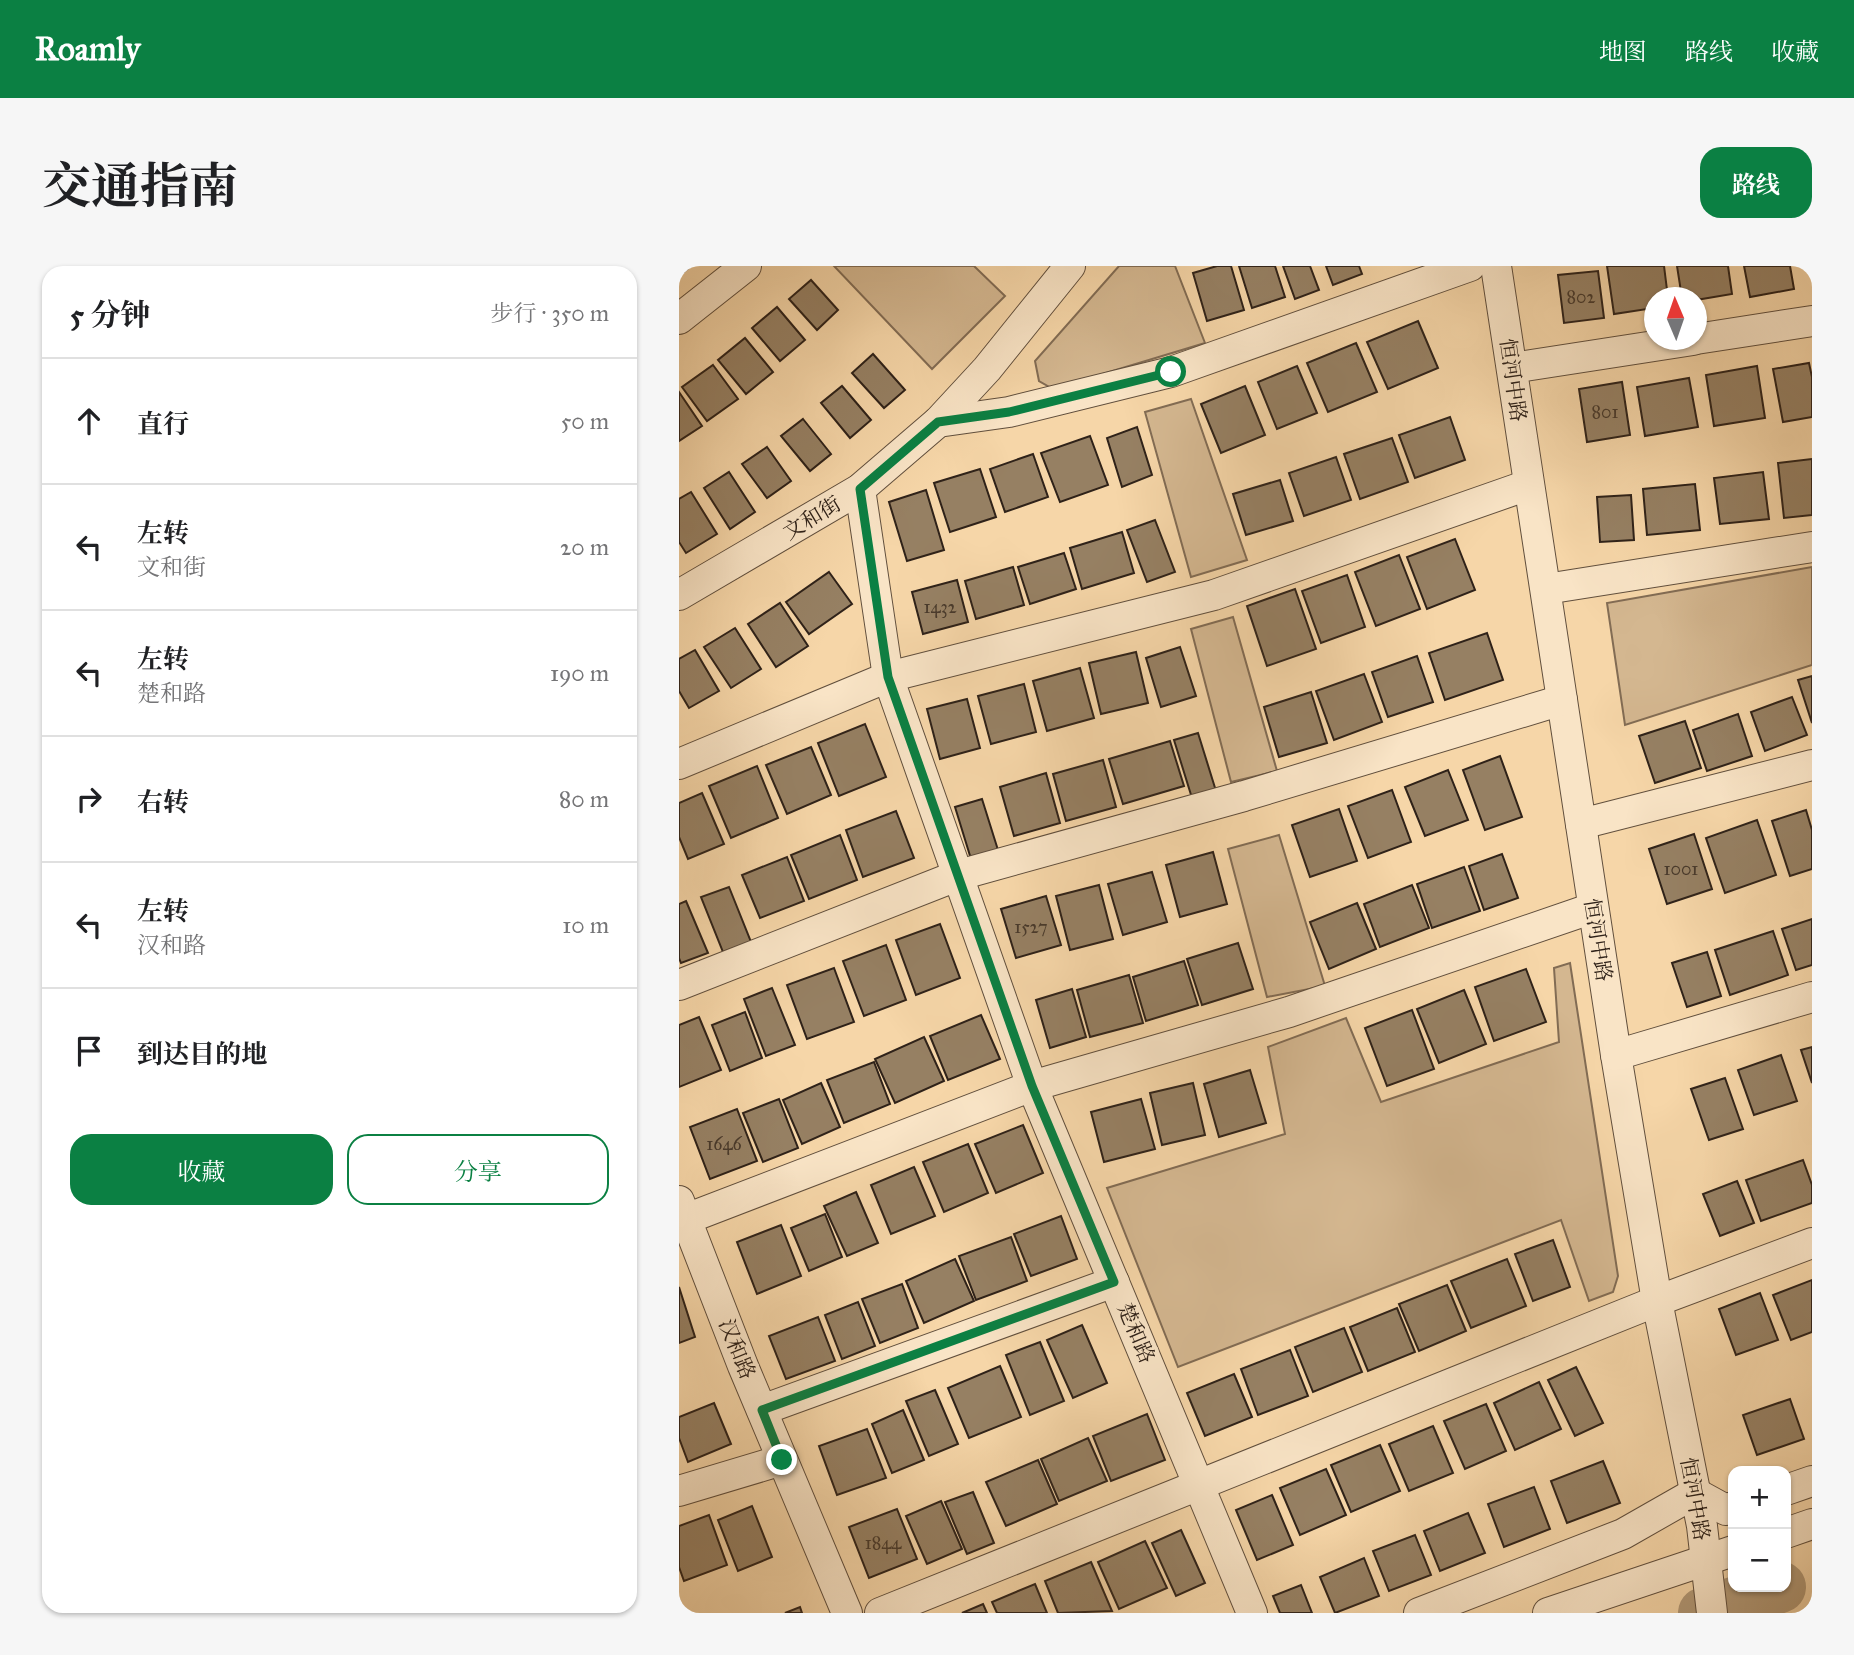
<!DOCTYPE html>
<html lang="zh">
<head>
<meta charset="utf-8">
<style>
  body { margin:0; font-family:"IM FELL Great Primer","Noto Serif SC",serif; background:#f6f6f6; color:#202124 }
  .controls { position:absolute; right:21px; bottom:21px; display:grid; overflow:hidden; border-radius:14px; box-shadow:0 2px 5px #0004 }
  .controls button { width:63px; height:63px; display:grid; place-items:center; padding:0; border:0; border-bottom:2px solid #e0e0e0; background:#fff; color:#202124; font:35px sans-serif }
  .compass { position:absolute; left:965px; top:21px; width:63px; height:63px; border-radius:50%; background:#fff; box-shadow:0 2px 5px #0004; rotate:358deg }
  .stop { position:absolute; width:21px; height:21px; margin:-16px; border:5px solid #0b8043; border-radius:50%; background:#fff }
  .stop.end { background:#0b8043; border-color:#fff; box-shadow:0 2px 7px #0008 }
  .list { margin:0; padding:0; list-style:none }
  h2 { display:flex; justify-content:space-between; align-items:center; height:91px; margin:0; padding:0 28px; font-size:30px }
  h2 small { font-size:23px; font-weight:400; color:#757577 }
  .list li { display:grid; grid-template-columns:46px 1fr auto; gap:21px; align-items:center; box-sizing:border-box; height:126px; padding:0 28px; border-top:2px solid #e0e0e0 }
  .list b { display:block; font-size:26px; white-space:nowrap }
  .list p { margin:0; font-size:23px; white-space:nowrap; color:#757577 }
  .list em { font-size:23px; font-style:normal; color:#757577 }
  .actions { display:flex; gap:14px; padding:21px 28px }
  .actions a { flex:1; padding:16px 0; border:2px solid #0b8043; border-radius:21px; text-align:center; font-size:24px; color:#0b8043 }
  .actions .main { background:#0b8043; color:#fff }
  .icon { flex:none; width:38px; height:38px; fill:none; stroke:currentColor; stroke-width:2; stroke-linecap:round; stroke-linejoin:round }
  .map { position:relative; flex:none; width:1133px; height:1347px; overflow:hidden; border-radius:21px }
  header { display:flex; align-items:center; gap:42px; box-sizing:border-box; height:98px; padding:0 35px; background:#0b8043; color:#fff }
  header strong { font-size:33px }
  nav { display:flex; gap:38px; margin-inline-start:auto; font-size:24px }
  .intro { display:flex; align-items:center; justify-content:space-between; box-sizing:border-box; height:168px; padding:0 42px }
  h1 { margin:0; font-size:49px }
  .button { padding:18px 32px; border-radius:21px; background:#0b8043; color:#fff; font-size:24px; font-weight:700 }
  main { display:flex; gap:42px; padding:0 42px }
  aside { flex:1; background:#fff; border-radius:21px; box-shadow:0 2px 5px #0004 }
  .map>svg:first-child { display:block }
  .green { fill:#d4b790; stroke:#826c54; stroke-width:2 }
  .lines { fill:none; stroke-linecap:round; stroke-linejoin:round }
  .river { stroke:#b29977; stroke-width:52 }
  .building { fill:#968063; stroke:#2f2219; stroke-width:2 }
  .minor-casing { stroke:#614f3d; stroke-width:32 }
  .minor { stroke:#f9e4c6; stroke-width:30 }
  .route { stroke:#0b8043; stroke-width:9 }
  .labels { text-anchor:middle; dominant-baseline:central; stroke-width:7; stroke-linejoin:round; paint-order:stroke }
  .number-label { font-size:18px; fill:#493a2c }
  .street-label { font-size:21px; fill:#2f2219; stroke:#f9e4c6 }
</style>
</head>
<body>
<header>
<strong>Roamly</strong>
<nav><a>地图</a><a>路线</a><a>收藏</a></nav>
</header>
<div class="intro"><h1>交通指南</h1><a class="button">路线</a></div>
<main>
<aside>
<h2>5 分钟<small>步行 · 350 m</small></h2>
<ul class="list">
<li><svg class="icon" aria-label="ahead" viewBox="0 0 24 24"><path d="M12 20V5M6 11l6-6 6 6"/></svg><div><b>直行</b></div><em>50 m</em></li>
<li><svg class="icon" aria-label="left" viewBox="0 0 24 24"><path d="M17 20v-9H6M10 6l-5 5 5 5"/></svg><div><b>左转</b><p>文和街</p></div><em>20 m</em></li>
<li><svg class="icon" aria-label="left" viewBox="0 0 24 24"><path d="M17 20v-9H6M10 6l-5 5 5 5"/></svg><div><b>左转</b><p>楚和路</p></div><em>190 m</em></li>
<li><svg class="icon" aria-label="right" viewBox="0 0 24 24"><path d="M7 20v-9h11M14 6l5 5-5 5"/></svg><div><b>右转</b></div><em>80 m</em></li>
<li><svg class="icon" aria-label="left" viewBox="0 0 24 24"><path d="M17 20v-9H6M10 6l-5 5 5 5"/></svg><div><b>左转</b><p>汉和路</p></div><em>10 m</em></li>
<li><svg class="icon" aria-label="arrive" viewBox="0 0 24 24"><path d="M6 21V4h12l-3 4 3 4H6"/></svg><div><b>到达目的地</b></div></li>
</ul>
<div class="actions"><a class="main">收藏</a><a>分享</a></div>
</aside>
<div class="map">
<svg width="1133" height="1347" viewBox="0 0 1133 1347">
  <rect width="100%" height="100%" fill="#f6d6a8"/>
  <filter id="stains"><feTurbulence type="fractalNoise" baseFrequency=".00286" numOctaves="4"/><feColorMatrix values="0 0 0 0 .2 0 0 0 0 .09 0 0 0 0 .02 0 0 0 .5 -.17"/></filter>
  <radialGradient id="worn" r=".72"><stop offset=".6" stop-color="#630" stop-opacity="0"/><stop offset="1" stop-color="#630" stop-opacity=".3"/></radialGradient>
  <g class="green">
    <path d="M155 0H295L326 30 253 103Z"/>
    <path d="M440 0H496L526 77 374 123 360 115 356 95Z"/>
    <path d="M512 133 568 294 512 311 466 146Z"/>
    <path d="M1133 301V399L946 459 928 337Z"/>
    <path d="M554 351 598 505 552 516 512 363Z"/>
    <path d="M600 569 646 720 588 731 549 583Z"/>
    <path d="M891 697 939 1010 934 1026 910 1035 882 954 499 1101 428 922 606 868 589 781 667 752 702 836 880 776 875 702Z"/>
  </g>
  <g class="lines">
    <path class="river" d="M1025 1347 1101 1321"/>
  </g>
  <g class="building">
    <path d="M0 0H12L0 10Z"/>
    <path d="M538 0H552L565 44 528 55 514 7Z"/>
    <path d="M560 0H596L606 31 573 42Z"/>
    <path d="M604 0H631L640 24 616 33Z"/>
    <path d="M647 0H680L683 8 654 19Z"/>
    <path d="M928 0H985L989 32H975V42L935 48Z"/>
    <path d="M998 0H1049L1053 28 1017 34V32H1003Z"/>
    <path d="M1065 0H1111L1115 23 1071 31Z"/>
    <path d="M919 5 925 52 885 57 879 9Z"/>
    <path d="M132 14 159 44 138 64 110 33Z"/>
    <path d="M98 41 126 74 101 95 73 62Z"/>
    <path d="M739 55 759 102 709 123 688 76Z"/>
    <path d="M66 72 94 106 67 128 39 94Z"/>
    <path d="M677 77 698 126 649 146 628 97Z"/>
    <path d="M194 88 226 124 205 142 173 107Z"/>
    <path d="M1130 97 1133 111V151L1104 156 1094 103Z"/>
    <path d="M34 99 59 133 28 155 3 121Z"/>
    <path d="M618 100 638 147 598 163 579 116Z"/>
    <path d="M1078 100 1086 152 1035 160 1027 109Z"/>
    <path d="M1010 112 1019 161 966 170 958 121Z"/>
    <path d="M943 116 951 169 908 176 900 123Z"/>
    <path d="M163 120 192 154 171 172 142 137Z"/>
    <path d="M566 120 586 169 542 187 522 138Z"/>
    <path d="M0 126 23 160 0 175Z"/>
    <path d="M771 151 786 194 736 212 720 169Z"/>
    <path d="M124 153 152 188 131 205 102 170Z"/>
    <path d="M458 161 473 209 443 221 428 172Z"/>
    <path d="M411 170 429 219 381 236 362 187Z"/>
    <path d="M713 172 729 216 681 233 665 188Z"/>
    <path d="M88 181 112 215 88 232 63 198Z"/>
    <path d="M354 188 369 231 326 246 311 203Z"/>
    <path d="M657 191 672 234 625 250 610 207Z"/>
    <path d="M1133 193V249L1105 252 1099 197Z"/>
    <path d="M301 203 317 251 271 266 255 217Z"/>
    <path d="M50 206 76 246 51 263 25 222Z"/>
    <path d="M1084 206 1090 253 1041 258 1035 212Z"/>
    <path d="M601 214 614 255 567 269 554 228Z"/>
    <path d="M1016 218 1021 264 968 269 964 223Z"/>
    <path d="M247 224 265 284 228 295 210 236Z"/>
    <path d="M12 226 38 268 7 287 0 276V233Z"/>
    <path d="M952 229 955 274 921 276 918 231Z"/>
    <path d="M476 254 496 306 468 316 448 264Z"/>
    <path d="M443 266 455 307 403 323 391 282Z"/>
    <path d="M776 273 796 324 748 343 728 291Z"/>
    <path d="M385 287 397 323 351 338 339 301Z"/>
    <path d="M720 289 741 343 697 360 676 306Z"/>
    <path d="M334 301 345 339 297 353 286 315Z"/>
    <path d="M150 306 173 338 130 368 107 336Z"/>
    <path d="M668 309 686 361 642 377 623 325Z"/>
    <path d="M278 314 289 356 244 368 233 326Z"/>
    <path d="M616 323 637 383 588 400 568 340Z"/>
    <path d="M101 337 129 380 97 401 69 358Z"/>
    <path d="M56 362 82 403 52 422 25 381Z"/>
    <path d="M808 367 824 414 766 434 750 387Z"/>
    <path d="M501 381 517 430 482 441 467 392Z"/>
    <path d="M16 384 40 425 10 442 0 425V393Z"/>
    <path d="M457 386 469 437 422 448 410 397Z"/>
    <path d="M738 390 754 436 709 451 693 406Z"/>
    <path d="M401 402 415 452 368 465 354 415Z"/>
    <path d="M685 408 703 456 655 474 637 425Z"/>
    <path d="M1133 410V457L1119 414Z"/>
    <path d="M345 418 357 466 312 478 299 430Z"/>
    <path d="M632 426 648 477 600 491 585 441Z"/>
    <path d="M1113 431 1128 469 1086 485 1072 446Z"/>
    <path d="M288 433 301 482 261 493 248 443Z"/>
    <path d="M1059 448 1073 490 1028 505 1014 464Z"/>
    <path d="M1006 455 1022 502 976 517 960 470Z"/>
    <path d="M186 458 207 511 160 530 139 477Z"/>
    <path d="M519 467 537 525 513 532 495 474Z"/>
    <path d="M491 475 505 520 444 538 430 493Z"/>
    <path d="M132 481 152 529 108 548 87 499Z"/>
    <path d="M821 490 843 551 806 564 784 504Z"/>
    <path d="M424 494 437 541 387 555 374 508Z"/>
    <path d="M78 500 99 552 52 572 30 520Z"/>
    <path d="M769 504 789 554 746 570 726 521Z"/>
    <path d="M367 507 381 557 335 570 321 521Z"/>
    <path d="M713 524 732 576 689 592 669 540Z"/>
    <path d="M23 527 45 578 9 593 0 571V537Z"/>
    <path d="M303 533 319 584 292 593 276 541Z"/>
    <path d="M660 543 678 595 631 611 613 559Z"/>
    <path d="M1127 544 1133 564V603L1111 610 1093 555Z"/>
    <path d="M217 545 235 592 184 611 167 564Z"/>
    <path d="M1078 554 1097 609 1046 627 1027 572Z"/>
    <path d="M1015 568 1033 623 988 638 970 583Z"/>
    <path d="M161 569 178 614 130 633 112 589Z"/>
    <path d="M534 586 548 638 501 651 487 599Z"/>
    <path d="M823 588 839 632 805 644 790 600Z"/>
    <path d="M108 591 125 635 81 652 63 609Z"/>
    <path d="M785 601 801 645 753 662 738 618Z"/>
    <path d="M473 606 488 656 444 669 429 618Z"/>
    <path d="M420 619 434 673 391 684 377 630Z"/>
    <path d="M733 619 750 662 701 681 685 638Z"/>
    <path d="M50 621 72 676 44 686 22 631Z"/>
    <path d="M367 630 382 679 337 692 322 643Z"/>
    <path d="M7 635 29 687 2 697 0 692V638Z"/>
    <path d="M678 637 697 683 650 703 631 656Z"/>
    <path d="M1133 653V699L1117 704 1103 663Z"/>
    <path d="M261 658 281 712 237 729 217 674Z"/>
    <path d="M1094 665 1109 709 1051 729 1036 684Z"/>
    <path d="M559 677 574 723 523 739 508 693Z"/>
    <path d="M207 679 227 734 185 750 164 695Z"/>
    <path d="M1028 686 1042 730 1008 741 993 697Z"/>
    <path d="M505 695 519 739 467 755 454 711Z"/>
    <path d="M155 702 175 756 128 773 108 719Z"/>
    <path d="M847 703 867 756 815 775 796 721Z"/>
    <path d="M450 709 464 757 411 771 398 724Z"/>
    <path d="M93 722 116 779 87 790 65 733Z"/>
    <path d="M393 723 407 771 371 782 357 734Z"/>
    <path d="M785 724 807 778 760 797 738 743Z"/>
    <path d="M733 744 755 803 708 820 686 762Z"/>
    <path d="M66 746 83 792 51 805 33 759Z"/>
    <path d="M302 749 321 793 269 814 251 770Z"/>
    <path d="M20 751 42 804 0 821V759Z"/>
    <path d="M245 771 265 815 216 837 196 793Z"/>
    <path d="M1133 781V817L1122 784Z"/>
    <path d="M1102 789 1118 835 1075 849 1059 804Z"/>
    <path d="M195 796 211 838 165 857 148 814Z"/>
    <path d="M571 804 587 857 540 871 525 818Z"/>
    <path d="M1046 812 1064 863 1030 874 1012 823Z"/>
    <path d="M142 817 161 861 123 878 104 834Z"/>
    <path d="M514 817 526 869 483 879 471 827Z"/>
    <path d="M100 833 119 882 84 896 64 847Z"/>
    <path d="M462 833 476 883 425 896 412 846Z"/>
    <path d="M58 843 78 895 31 913 11 861Z"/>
    <path d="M344 859 364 907 317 927 296 878Z"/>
    <path d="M289 878 309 927 265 946 244 896Z"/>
    <path d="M1124 894 1133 919V937L1082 955 1067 914Z"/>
    <path d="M235 901 256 950 212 968 192 919Z"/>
    <path d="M1058 915 1075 957 1041 970 1024 928Z"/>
    <path d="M177 926 199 977 168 990 145 940Z"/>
    <path d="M146 948 163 991 130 1005 112 962Z"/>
    <path d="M382 950 398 993 352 1010 335 968Z"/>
    <path d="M102 959 122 1010 78 1028 58 976Z"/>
    <path d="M332 971 348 1015 297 1034 280 990Z"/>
    <path d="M874 974 891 1021 854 1035 836 988Z"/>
    <path d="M276 993 295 1035 245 1057 227 1015Z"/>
    <path d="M828 993 847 1040 792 1062 772 1015Z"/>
    <path d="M1133 1014V1066L1112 1074 1094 1029Z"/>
    <path d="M223 1018 239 1062 201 1077 183 1033Z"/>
    <path d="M768 1019 787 1065 740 1085 720 1038Z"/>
    <path d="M0 1021 16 1071 0 1077Z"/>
    <path d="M1081 1027 1099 1074 1057 1089 1040 1043Z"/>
    <path d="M179 1036 196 1080 163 1093 146 1049Z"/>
    <path d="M718 1042 736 1086 689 1105 671 1061Z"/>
    <path d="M139 1051 156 1095 107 1113 90 1070Z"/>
    <path d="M403 1059 428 1117 394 1132 368 1074Z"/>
    <path d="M665 1062 683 1106 634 1126 616 1081Z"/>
    <path d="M361 1076 385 1135 351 1149 327 1089Z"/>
    <path d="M611 1084 629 1130 579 1149 562 1103Z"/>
    <path d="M321 1100 342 1151 290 1172 269 1122Z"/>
    <path d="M897 1101 924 1157 896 1170 869 1114Z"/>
    <path d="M555 1108 573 1151 526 1170 508 1127Z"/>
    <path d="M860 1116 882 1163 836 1184 815 1137Z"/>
    <path d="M256 1124 279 1178 250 1190 227 1135Z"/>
    <path d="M1111 1133 1125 1173 1078 1189 1064 1149Z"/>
    <path d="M35 1137 52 1178 9 1196 0 1172V1151Z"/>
    <path d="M807 1138 827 1185 786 1203 765 1155Z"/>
    <path d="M224 1144 245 1194 213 1207 193 1158Z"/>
    <path d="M468 1148 486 1194 432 1215 414 1170Z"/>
    <path d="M754 1160 774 1207 730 1225 710 1178Z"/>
    <path d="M188 1163 207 1212 158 1229 140 1180Z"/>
    <path d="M409 1172 428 1215 380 1235 362 1193Z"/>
    <path d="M701 1179 721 1225 672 1246 652 1199Z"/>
    <path d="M359 1194 378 1238 327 1260 307 1216Z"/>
    <path d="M924 1195 941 1237 888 1257 872 1215Z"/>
    <path d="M647 1203 667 1249 621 1269 601 1222Z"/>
    <path d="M855 1221 871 1263 825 1281 809 1238Z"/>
    <path d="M294 1226 315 1277 288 1288 266 1236Z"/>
    <path d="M593 1229 614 1279 578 1294 557 1244Z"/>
    <path d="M262 1235 283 1283 248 1298 227 1250Z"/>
    <path d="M73 1240 93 1291 59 1305 39 1254Z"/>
    <path d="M218 1243 238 1293 190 1312 170 1261Z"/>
    <path d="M789 1247 806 1287 761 1305 745 1265Z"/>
    <path d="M30 1249 48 1299 5 1315 0 1301V1260Z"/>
    <path d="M502 1264 526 1317 497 1330 473 1277Z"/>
    <path d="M736 1269 752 1309 710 1325 694 1285Z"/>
    <path d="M466 1275 488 1322 440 1343 419 1296Z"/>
    <path d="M685 1292 700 1330 656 1347 641 1311Z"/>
    <path d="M412 1296 433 1345 379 1347 366 1315Z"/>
    <path d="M356 1318 368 1347H318L313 1336Z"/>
    <path d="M622 1319 633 1347H601L594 1330Z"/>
    <path d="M304 1338 308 1347H283Z"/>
    <path d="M121 1341 123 1347H106Z"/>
  </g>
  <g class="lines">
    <defs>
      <g id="minor">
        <path d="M817 0 937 789 978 1035 1023 1260 1033 1347"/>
        <path d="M0 53 67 0"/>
        <path d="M1017 73 1133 55"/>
        <path d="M833 102 1014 74"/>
        <path d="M259 156 330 146 492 106 791 0"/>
        <path d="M181 223 209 411 353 820 573 1347"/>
        <path d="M867 323 1133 281"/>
        <path d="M0 329 181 223 259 156 308 103 391 0"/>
        <path d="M0 498 209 411 535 329 849 219"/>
        <path d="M902 558 1133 499"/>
        <path d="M0 719 280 609 565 530 883 434"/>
        <path d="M937 789 1133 731"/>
        <path d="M0 935 64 1100 168 1347"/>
        <path d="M7 953 353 820 610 746 914 642"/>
        <path d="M83 1144 435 1016"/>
        <path d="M1107 1224 1133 1215"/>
        <path d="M0 1225 103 1194"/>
        <path d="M1107 1267 1133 1258"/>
        <path d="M201 1347 978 1035 1133 977"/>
        <path d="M740 1347 944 1268 1016 1227 1047 1244 1054 1241"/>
        <path d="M869 1347 1054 1285"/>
      </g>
    </defs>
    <use href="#minor" class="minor-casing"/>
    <use href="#minor" class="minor"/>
  </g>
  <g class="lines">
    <path class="route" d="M103 1194 83 1144 435 1016 353 820 209 411 181 223 259 156 330 146 492 106"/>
  </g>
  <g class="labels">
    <g class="number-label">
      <text x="902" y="31">802</text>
      <text x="926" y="146">801</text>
      <text x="261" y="341">1432</text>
      <text x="1002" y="603">1001</text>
      <text x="352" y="661">1527</text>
      <text x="45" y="878">1646</text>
      <text x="204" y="1277">1844</text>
    </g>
    <g class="street-label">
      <text transform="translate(834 114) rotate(82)">恒河中路</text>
      <text transform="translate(133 252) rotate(-31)">文和街</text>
      <text transform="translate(919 674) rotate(81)">恒河中路</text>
      <text transform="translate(457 1067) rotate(67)">楚和路</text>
      <text transform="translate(58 1083) rotate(68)">汉和路</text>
      <text transform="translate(1016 1233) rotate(80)">恒河中路</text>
    </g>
  </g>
  <rect width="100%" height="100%" filter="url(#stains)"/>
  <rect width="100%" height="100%" fill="url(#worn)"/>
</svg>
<div class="controls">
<button>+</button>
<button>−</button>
</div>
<svg class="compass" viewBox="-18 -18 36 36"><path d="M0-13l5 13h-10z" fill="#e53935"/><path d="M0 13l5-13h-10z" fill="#757577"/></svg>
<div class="stop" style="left:492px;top:106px"></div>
<div class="stop end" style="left:103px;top:1194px"></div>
</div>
</main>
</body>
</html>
